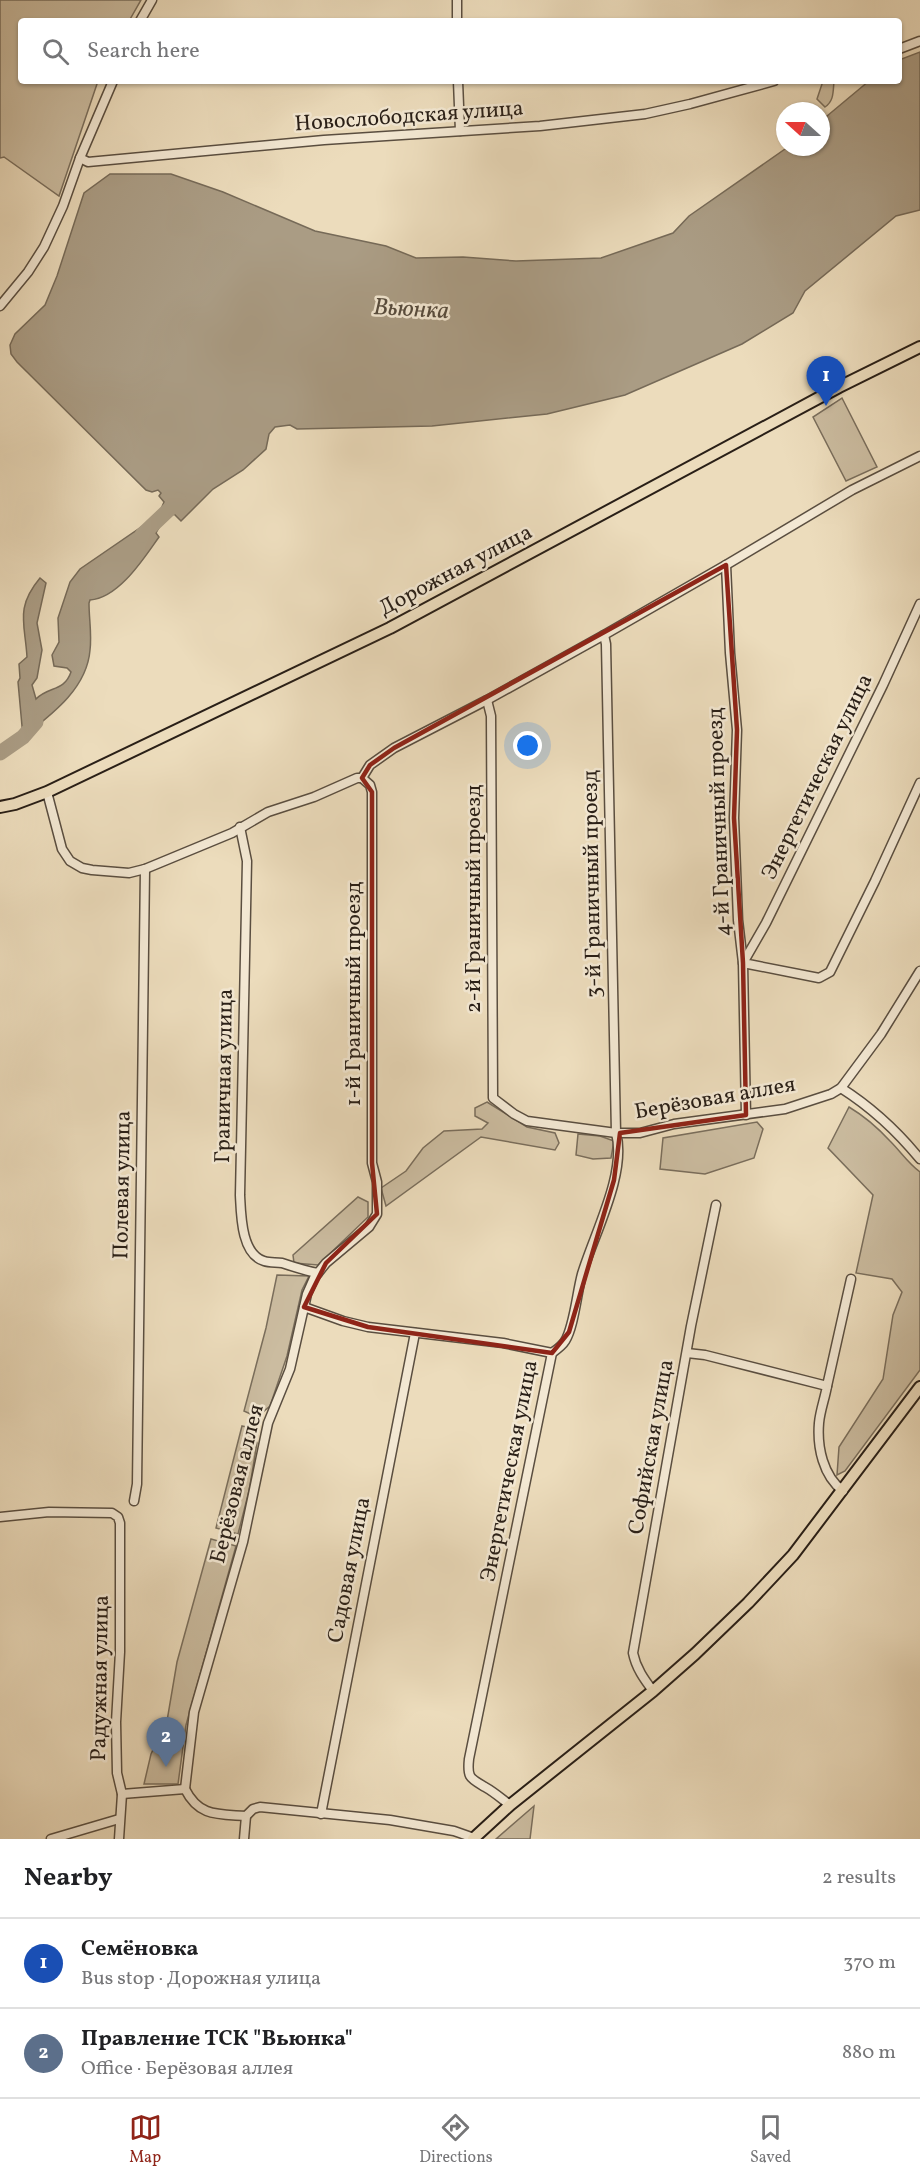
<!DOCTYPE html>
<html lang="en">
<head>
<meta charset="utf-8">
<style>
  body { margin:0; font-family:Vollkorn,serif; background:#f2f2f2; color:#202124 }
  .compass { position:absolute; left:776px; top:102px; width:54px; height:54px; border-radius:50%; background:#fff; box-shadow:0 2px 4px #0004; rotate:291deg }
  .you { position:absolute; left:528px; top:746px; width:21px; height:21px; margin:-15px; border:4px solid #fff; border-radius:50%; background:#1a73e8; box-shadow:0 0 0 9px #1a73e833 }
  .badge { display:grid; place-items:center; width:39px; height:39px; border-radius:50%; background:#8f2418; color:#fff; font-size:20px; font-weight:700 }
  .pin { position:absolute; translate:-50% -50px; filter:drop-shadow(0 2px 3px #0008) }
  .pin::after { content:''; position:absolute; top:32px; width:21px; height:18px; background:inherit; clip-path:polygon(0 0,100% 0,50% 100%) }
  .list { margin:0; padding:0; list-style:none }
  h2 { display:flex; justify-content:space-between; align-items:center; height:78px; margin:0; padding:0 24px; font-size:26px }
  h2 small { font-size:20px; font-weight:400; color:#757577 }
  .list li { display:grid; grid-template-columns:39px 1fr auto; gap:18px; align-items:center; box-sizing:border-box; height:90px; padding:0 24px; border-top:2px solid #e0e0e0 }
  .list b { display:block; font-size:22px; white-space:nowrap }
  .list p { margin:0; font-size:20px; white-space:nowrap; color:#757577 }
  .list em { font-size:20px; font-style:normal; color:#757577 }
  .icon { flex:none; width:33px; height:33px; fill:none; stroke:currentColor; stroke-width:2; stroke-linecap:round; stroke-linejoin:round }
  .map { position:relative; flex:none; width:920px; height:1839px; overflow:hidden }
  .search { position:absolute; background:#fff; box-shadow:0 2px 4px #0004; left:18px; right:18px; top:18px; height:66px; display:flex; align-items:center; gap:15px; box-sizing:border-box; padding:0 21px; border-radius:6px; color:#757577; font-size:22px }
  .sheet { height:258px; background:#fff }
  nav { display:flex; justify-content:space-around; align-items:center; box-sizing:border-box; height:84px; border-top:2px solid #e0e0e0; background:#fff; font-size:16px; color:#757577 }
  nav a { display:grid; justify-items:center; gap:3px }
  nav .on { color:#8f2418 }
  .map>svg:first-child { display:block }
  .green { fill:#cbbca0; stroke:#7a6e5c; stroke-width:1.5 }
  .water { fill:#aa9c84; stroke:#766a58; stroke-width:1.5 }
  .lines { fill:none; stroke-linecap:round; stroke-linejoin:round }
  .river { stroke:#aa9c84; stroke-width:15 }
  .minor-casing { stroke:#5a4e40; stroke-width:11 }
  .major-casing { stroke:#291f17; stroke-width:14 }
  .minor { stroke:#f3e8d3; stroke-width:8 }
  .major { stroke:#ecdcbc; stroke-width:10 }
  .marked { fill:none; stroke:#8f2418; stroke-width:4.5; stroke-linejoin:round }
  .labels { text-anchor:middle; dominant-baseline:central; stroke-width:5; stroke-linejoin:round; paint-order:stroke }
  .street-label { font-size:22px; fill:#291f17; stroke:#f3e8d3 }
  .water-label { font-size:24px; font-style:italic; fill:#564b3d; stroke:#f3e8d3 }
</style>
</head>
<body>
<div class="map">
<svg width="920" height="1839" viewBox="0 0 920 1839">
  <rect width="100%" height="100%" fill="#ecdcbc"/>
  <filter id="stains"><feTurbulence type="fractalNoise" baseFrequency=".00333" numOctaves="4"/><feColorMatrix values="0 0 0 0 .2 0 0 0 0 .09 0 0 0 0 .02 0 0 0 .5 -.17"/></filter>
  <radialGradient id="worn" r=".72"><stop offset=".6" stop-color="#630" stop-opacity="0"/><stop offset="1" stop-color="#630" stop-opacity=".3"/></radialGradient>
  <g class="green">
    <path d="M0 0H141L129 21H21V81H98L59 196 4 157 0 158Z"/>
    <path d="M823 81H834C833 92 834 101 825 107L817 99Z"/>
    <path d="M842 398 877 467 846 481 813 417Z"/>
    <path d="M487 1102 527 1127 555 1133 559 1143 555 1150 481 1137 386 1206 381 1188 406 1171 423 1148 444 1131 482 1129 488 1123 475 1116V1108Z"/>
    <path d="M849 1107C864 1116 878 1128 890 1141 901 1152 908 1163 920 1172V1370L845 1471 837 1475 839 1447 883 1379 893 1315 902 1292 892 1279 856 1273 873 1195 828 1148Z"/>
    <path d="M757 1122 763 1129 754 1158 705 1174 660 1169 663 1138Z"/>
    <path d="M578 1134 600 1136 614 1141 611 1158 593 1159 576 1155Z"/>
    <path d="M358 1197 368 1202V1217L318 1265 294 1263 293 1255Z"/>
    <path d="M277 1275 309 1276 302 1290 287 1356 270 1406 257 1417 244 1411 266 1328Z"/>
    <path d="M242 1426 251 1428 257 1443 249 1491 238 1534 216 1528Z"/>
    <path d="M211 1539 236 1546 186 1725 178 1784H144L151 1754 167 1721 177 1662Z"/>
    <path d="M534 1806 530 1839H496Z"/>
  </g>
  <g class="water">
    <path d="M920 52V210L896 216 805 291 793 313 742 344 625 395 547 414 432 426 297 429 290 425 275 427 269 434 266 449 243 470 213 489 181 521 174 514 169 517 161 509 164 502 159 496 161 493 158 490 152 492 146 490 17 362 11 354 10 345 15 334 45 305 57 276 84 193 110 174H171L223 192 315 231 386 246 416 258 463 257 516 261 601 258 673 233 689 216 788 147H821V121L869 81H899V60Z"/>
    <path d="M153 519 160 526 156 533 159 537C144 558 119 598 90 600L89 603C89 619 92 635 90 650 87 689 51 715 23 737L18 682 20 678 19 664 27 657C25 623 15 608 40 578L46 583 37 623 42 650 37 678 32 685 36 699C49 686 64 692 71 672L67 668 54 666 52 655 59 642 58 618 70 582 80 569Z"/>
  </g>
  <g class="lines">
    <g class="river">
      <path d="M142 535 179 500"/>
      <path d="M0 753 23 737 36 722"/>
    </g>
    <defs>
      <g id="minor">
        <path d="M457 0V21"/>
        <path d="M140 21 152 0"/>
        <path d="M899 49 920 41"/>
        <path d="M458 81 460 131"/>
        <path d="M80 158 88 162 324 140 540 126 645 114 690 104 774 81"/>
        <path d="M0 306 28 272 44 247 63 206 80 158 113 81"/>
        <path d="M726 565 730 653 737 730 734 818 738 920 743 963 746 1115"/>
        <path d="M920 604 883 685 766 923 743 963 819 978 830 972 875 881 920 783"/>
        <path d="M487 700 491 716 493 1098 514 1114 527 1121 616 1133H640L674 1124 785 1109 831 1094 841 1088 881 1034 920 971"/>
        <path d="M362 778 370 765 394 748 487 700 604 635 726 565 852 490 920 456"/>
        <path d="M47 792 62 849 70 861 82 868 92 870 129 873 145 869 232 833 268 812 314 797 357 778H362"/>
        <path d="M240 827 247 861 240 1195C241 1214 241 1254 264 1261 270 1263 276 1262 282 1263 294 1267 306 1271 318 1273"/>
        <path d="M841 1088C871 1107 897 1131 920 1159"/>
        <path d="M304 1307 343 1321 368 1327 503 1343 552 1353"/>
        <path d="M687 1353 705 1355 827 1386C825 1398 820 1411 819 1423 817 1447 823 1476 843 1491"/>
        <path d="M827 1386 851 1279"/>
        <path d="M134 1501 137 1484 145 869"/>
        <path d="M0 1517 49 1512 112 1513 118 1517 120 1523V1652L116 1722 117 1773 122 1794 119 1839"/>
        <path d="M653 1691C644 1679 636 1668 633 1653L691 1326 716 1205"/>
        <path d="M185 1789 194 1712 243 1542 268 1423 290 1369 307 1294 314 1278 326 1263 369 1227 377 1214V1182L372 1163V792L370 785 362 778"/>
        <path d="M185 1789C199 1817 218 1814 246 1816L253 1809 260 1807 390 1820 454 1831 474 1838"/>
        <path d="M122 1794 185 1789"/>
        <path d="M510 1805C502 1799 494 1792 485 1787 470 1778 467 1778 469 1759L552 1353C556 1350 562 1346 565 1341 574 1327 577 1292 582 1274 594 1234 627 1173 616 1133L606 644 604 635"/>
        <path d="M321 1814 415 1333"/>
        <path d="M51 1839 119 1819"/>
        <path d="M244 1839 246 1816"/>
      </g>
      <g id="major">
        <path d="M0 807 15 804 47 792 390 628 839 387 920 347"/>
        <path d="M473 1839 510 1805 653 1691 695 1654 748 1603 793 1555 920 1387"/>
      </g>
    </defs>
    <use href="#minor" class="minor-casing"/>
    <use href="#major" class="major-casing"/>
    <use href="#minor" class="minor"/>
    <use href="#major" class="major"/>
  </g>
  <path class="marked" d="M726 565 737 730 734 818 743 963 746 1115 620 1133 614 1180 569 1332 552 1353 368 1327 304 1307 326 1263 377 1214 372 1163V792L362 778 370 765 394 748Z"/>
  <g class="labels">
    <g class="street-label">
      <text transform="translate(409 117) rotate(-4)">Новослободская улица</text>
      <text transform="translate(456 571) rotate(-28)">Дорожная улица</text>
      <text transform="translate(818 777) rotate(-64)">Энергетическая улица</text>
      <text transform="translate(720 822) rotate(-92)">4-й Граничный проезд</text>
      <text transform="translate(593 884) rotate(-91)">3-й Граничный проезд</text>
      <text transform="translate(474 899) rotate(-90)">2-й Граничный проезд</text>
      <text transform="translate(354 994) rotate(-90)">1-й Граничный проезд</text>
      <text transform="translate(225 1076) rotate(-89)">Граничная улица</text>
      <text transform="translate(715 1099) rotate(-10)">Берёзовая аллея</text>
      <text transform="translate(123 1185) rotate(-89)">Полевая улица</text>
      <text transform="translate(652 1447) rotate(-80)">Софийская улица</text>
      <text transform="translate(510 1471) rotate(-79)">Энергетическая улица</text>
      <text transform="translate(238 1484) rotate(-76)">Берёзовая аллея</text>
      <text transform="translate(350 1570) rotate(-79)">Садовая улица</text>
      <text transform="translate(101 1678) rotate(-89)">Радужная улица</text>
    </g>
    <g class="water-label">
      <text transform="translate(411 310) rotate(3)">Вьюнка</text>
    </g>
  </g>
  <rect width="100%" height="100%" filter="url(#stains)"/>
  <rect width="100%" height="100%" fill="url(#worn)"/>
</svg>
<svg class="compass" viewBox="-18 -18 36 36"><path d="M0-13l5 13h-10z" fill="#e53935"/><path d="M0 13l5-13h-10z" fill="#757577"/></svg>
<div class="you"></div>
<div class="pin badge" style="left:826px;top:406px;background:#1a4fb4">1</div>
<div class="pin badge" style="left:166px;top:1767px;background:#5c6f8a">2</div>
<div class="search"><svg class="icon" aria-label="search" viewBox="0 0 24 24"><circle cx="10" cy="10" r="6"/><path d="M15 15l6 6"/></svg>Search here</div>
</div>
<section class="sheet">
<h2>Nearby<small>2 results</small></h2>
<ul class="list">
<li><span class="badge" style="background:#1a4fb4">1</span><div><b>Семёновка</b><p>Bus stop · Дорожная улица</p></div><em>370 m</em></li>
<li><span class="badge" style="background:#5c6f8a">2</span><div><b>Правление ТСК &quot;Вьюнка&quot;</b><p>Office · Берёзовая аллея</p></div><em>880 m</em></li>
</ul>
</section>
<nav>
<a class="on"><svg class="icon" aria-label="map" viewBox="0 0 24 24"><path d="M3 6l6-2 6 2 6-2v14l-6 2-6-2-6 2zM9 4v14M15 6v14"/></svg>Map</a>
<a><svg class="icon" aria-label="directions" viewBox="0 0 24 24"><path d="M12 3l9 9-9 9-9-9zM9 14v-3h6M13 9l2 2-2 2"/></svg>Directions</a>
<a><svg class="icon" aria-label="saved" viewBox="0 0 24 24"><path d="M7 4h10v16l-5-4-5 4z"/></svg>Saved</a>
</nav>
</body>
</html>
